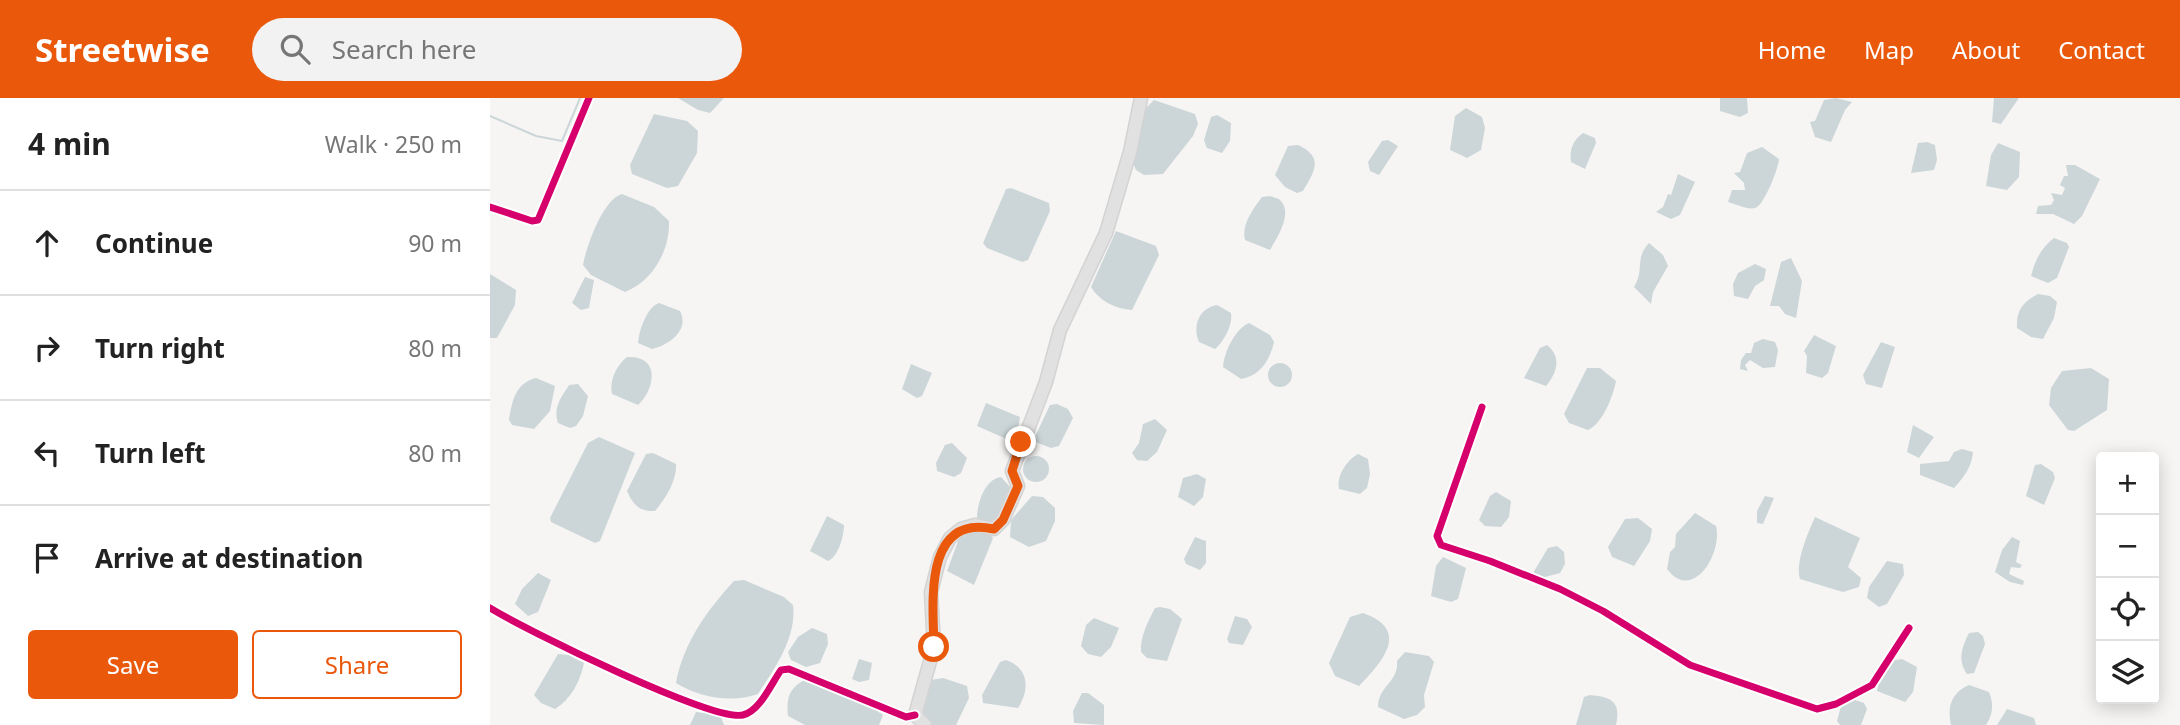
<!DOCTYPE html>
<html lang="en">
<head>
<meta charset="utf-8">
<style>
  body { margin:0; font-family:"Noto Sans",sans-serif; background:#f2f2f2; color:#222 }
  .controls { position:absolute; right:21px; bottom:21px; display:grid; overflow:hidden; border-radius:7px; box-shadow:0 4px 18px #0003 }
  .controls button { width:63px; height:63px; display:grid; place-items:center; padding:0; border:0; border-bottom:2px solid #e0e0e0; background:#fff; color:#222; font:35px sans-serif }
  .stop { position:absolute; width:21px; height:21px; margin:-16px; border:5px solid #ea580c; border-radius:50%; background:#fff }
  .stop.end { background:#ea580c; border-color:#fff; box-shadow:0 2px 7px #0008 }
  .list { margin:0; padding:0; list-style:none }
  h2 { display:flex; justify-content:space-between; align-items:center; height:91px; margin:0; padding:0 28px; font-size:30px }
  h2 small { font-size:23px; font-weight:400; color:#767676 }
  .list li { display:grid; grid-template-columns:46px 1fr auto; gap:21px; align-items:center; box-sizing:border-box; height:105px; padding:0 28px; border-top:2px solid #e0e0e0 }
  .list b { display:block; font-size:26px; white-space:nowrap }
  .list em { font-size:23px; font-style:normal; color:#767676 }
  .actions { display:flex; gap:14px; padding:21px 28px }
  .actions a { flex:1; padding:16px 0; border:2px solid #ea580c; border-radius:7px; text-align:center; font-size:24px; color:#ea580c }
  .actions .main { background:#ea580c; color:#fff }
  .icon { flex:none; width:38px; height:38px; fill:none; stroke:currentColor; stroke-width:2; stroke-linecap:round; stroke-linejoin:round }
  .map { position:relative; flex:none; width:1690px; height:627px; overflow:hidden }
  header { display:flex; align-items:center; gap:42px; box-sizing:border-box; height:98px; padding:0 35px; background:#ea580c; color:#fff }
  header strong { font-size:33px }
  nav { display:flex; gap:38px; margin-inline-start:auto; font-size:24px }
  .search { width:490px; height:63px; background:#f2f2f2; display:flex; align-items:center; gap:18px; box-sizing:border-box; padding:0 24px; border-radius:38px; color:#767676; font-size:26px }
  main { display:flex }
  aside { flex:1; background:#fff }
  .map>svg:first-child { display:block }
  .water { fill:#ccd6d8 }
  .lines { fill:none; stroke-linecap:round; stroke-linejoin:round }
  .stream { stroke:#ccd6d8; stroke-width:2 }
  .primary-casing { stroke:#d3d3d3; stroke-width:15 }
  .minor { stroke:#cdcfcf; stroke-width:8 }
  .tertiary { stroke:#cdcfcf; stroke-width:10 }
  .primary { stroke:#e1e1e2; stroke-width:12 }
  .cycleway-casing { stroke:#fff; stroke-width:11 }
  .cycleway { stroke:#d6006c; stroke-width:7 }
  .route { stroke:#ea580c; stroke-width:9 }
</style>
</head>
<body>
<header>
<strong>Streetwise</strong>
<div class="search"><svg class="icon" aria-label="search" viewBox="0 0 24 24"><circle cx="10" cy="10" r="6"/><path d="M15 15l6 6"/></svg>Search here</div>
<nav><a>Home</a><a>Map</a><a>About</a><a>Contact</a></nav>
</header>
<main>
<aside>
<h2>4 min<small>Walk · 250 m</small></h2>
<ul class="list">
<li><svg class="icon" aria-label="ahead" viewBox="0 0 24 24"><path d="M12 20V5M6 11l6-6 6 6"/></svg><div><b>Continue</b></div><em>90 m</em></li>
<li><svg class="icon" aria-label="right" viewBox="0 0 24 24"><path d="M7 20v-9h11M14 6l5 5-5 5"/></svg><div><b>Turn right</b></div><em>80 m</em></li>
<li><svg class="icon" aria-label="left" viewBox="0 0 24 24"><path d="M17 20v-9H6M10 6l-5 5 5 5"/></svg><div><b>Turn left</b></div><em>80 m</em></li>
<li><svg class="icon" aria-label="arrive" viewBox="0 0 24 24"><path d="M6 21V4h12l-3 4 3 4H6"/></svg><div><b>Arrive at destination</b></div></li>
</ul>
<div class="actions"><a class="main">Save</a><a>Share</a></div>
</aside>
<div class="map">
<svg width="1690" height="627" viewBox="0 0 1690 627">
  <rect width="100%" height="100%" fill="#f6f5f4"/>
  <g class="water">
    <path d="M188 0H234L220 15 208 12Z"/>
    <path d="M1230 0H1257L1258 15 1250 19 1230 13Z"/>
    <path d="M1346 0 1362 4 1355 12 1341 44 1325 39 1320 24 1325 23 1334 2Z"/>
    <path d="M1504 0H1529L1511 26 1502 24Z"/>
    <path d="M664 2 705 16 708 26 703 38 673 76 654 77 646 72 642 62 652 14Z"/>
    <path d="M976 10 992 19 995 30 991 52 977 60 960 52 965 18Z"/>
    <path d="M164 16 197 23 208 33 207 55 188 88 177 90 142 76 140 67Z"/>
    <path d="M727 17 741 25 740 43 732 55 717 50 714 42 721 19Z"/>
    <path d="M1093 35 1105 40 1106 45 1095 71 1081 64C1079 52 1083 42 1093 35Z"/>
    <path d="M898 42 908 48 889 77 880 73 878 64 892 43Z"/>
    <path d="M1437 44 1445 47 1447 62 1444 72 1421 75 1428 45Z"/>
    <path d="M1508 45 1530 54 1529 79 1517 92 1496 88 1501 57Z"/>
    <path d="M808 47C834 59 825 73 813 93L807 95 795 89 785 77 798 48Z"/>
    <path d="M1272 49 1289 61C1289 69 1274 108 1265 110 1258 112 1245 106 1238 104L1242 92H1255L1254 85 1244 75 1250 74 1257 55Z"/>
    <path d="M1576 67H1585L1610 81 1592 118 1584 126 1563 116H1546L1548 108 1561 107 1564 102 1561 95 1572 97 1575 90 1570 87 1574 78H1578Z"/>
    <path d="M1188 76 1205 84 1190 117 1181 121 1166 114 1173 109 1178 96 1181 97Z"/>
    <path d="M521 90 559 105 560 113 538 162 532 164 497 150 493 145 516 91Z"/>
    <path d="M132 96 164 109 179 123C180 152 163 183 135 194L101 177 93 167C96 149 113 101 132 96Z"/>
    <path d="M780 98 789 101C804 114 788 138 780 152L755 142C751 127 763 111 772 99Z"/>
    <path d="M626 133 666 148 669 157 642 212C626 211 609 203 601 189Z"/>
    <path d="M1564 140 1577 145 1579 149 1567 180 1558 185 1541 178C1545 162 1551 150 1564 140Z"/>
    <path d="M1159 145 1173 157 1178 168 1163 194 1161 206 1144 189C1155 172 1144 161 1159 145Z"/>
    <path d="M1301 160 1312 183 1306 220 1295 216 1289 208H1280L1291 164Z"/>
    <path d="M1265 166 1276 171 1274 182 1265 188 1258 201 1244 198 1243 186 1248 175Z"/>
    <path d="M0 176 26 192 25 207 7 240H0Z"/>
    <path d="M95 179 104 182 99 210 91 212 82 205Z"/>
    <path d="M1548 196 1560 198 1567 204 1564 220 1553 241 1541 239 1527 230C1526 212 1533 204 1548 196Z"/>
    <path d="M169 205 190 213C200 232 179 247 162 251L148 245C149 232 157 209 169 205Z"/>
    <path d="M727 207 741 215C743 227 734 243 725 251L709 244C702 228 709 210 727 207Z"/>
    <path d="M759 225 780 237 784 244C780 262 770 278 751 281L733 269C734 254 745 231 759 225Z"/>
    <path d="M1324 237 1346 248 1338 275 1332 280 1316 275 1317 258 1314 253Z"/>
    <path d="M1273 241 1285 244 1288 252 1285 269 1273 270 1260 262 1255 267 1258 273 1250 271 1251 262 1256 255H1261L1264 245Z"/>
    <path d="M1391 244 1405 249 1392 290 1376 286 1373 277Z"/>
    <path d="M1057 247C1072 259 1067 275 1056 288L1034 280 1050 250Z"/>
    <path d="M137 259C170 257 166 290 148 307L122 296C119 282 127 267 137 259Z"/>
    <circle cx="790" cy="277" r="12"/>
    <path d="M421 266 442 275 432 298 427 300 412 291Z"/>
    <path d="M1097 270H1110L1126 283C1123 298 1113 325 1098 332L1079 325 1074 316Z"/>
    <path d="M1601 270 1619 281 1617 312 1584 333 1578 332 1559 307 1561 290 1572 273Z"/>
    <path d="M46 280 65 288 60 313 44 331 22 327 19 322C22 304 25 285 46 280Z"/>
    <path d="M88 286 98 298 93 318 86 328 80 330 68 325C63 309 71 300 79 287Z"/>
    <path d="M496 305 530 319 527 337 521 343 487 328Z"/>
    <path d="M567 306 578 311 583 320 569 348 561 350 543 343 560 307Z"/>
    <path d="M665 321 677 332 667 354 657 363 647 362 642 355 649 345 653 326Z"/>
    <path d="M1423 327 1444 339 1429 360 1417 354Z"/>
    <path d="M109 339 145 355 110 443 105 445 61 424 60 420 98 345Z"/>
    <path d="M462 345 477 360 471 375 464 379 447 373 446 365 455 347Z"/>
    <path d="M1472 351 1483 354C1482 369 1473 380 1464 390L1430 377V366L1459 363 1464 354Z"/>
    <path d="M163 355 186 366C187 383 175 401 165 413 150 414 143 407 137 393L156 356Z"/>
    <path d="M868 356 878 361 880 376 877 390 870 396 849 391C846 378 857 362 868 356Z"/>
    <circle cx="546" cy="371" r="13"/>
    <path d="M1551 366 1563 374 1565 380 1554 407 1536 398 1545 367Z"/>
    <path d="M707 376 716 381 713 399 704 408 688 399 693 380Z"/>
    <path d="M511 379 522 391 510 422 499 426 487 420C487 405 495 381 511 379Z"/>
    <path d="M1006 394 1021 403 1019 419 1011 429 995 428 989 422 1000 398Z"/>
    <path d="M542 398 553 399 565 410V423L556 443 539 449 520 439 521 422Z"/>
    <path d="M1275 398 1284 400 1273 426 1267 425V413Z"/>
    <path d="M1205 415 1226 428C1233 456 1202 505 1177 471L1180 454 1185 449 1186 436Z"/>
    <path d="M337 418 354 427C354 438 348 459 338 463L320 453Z"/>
    <path d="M1325 419 1370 440 1358 469 1371 480 1369 489 1353 494 1310 481C1305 464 1318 435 1325 419Z"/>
    <path d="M1148 420 1162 431 1160 443 1144 468 1122 459 1118 449 1135 421Z"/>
    <path d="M481 432 500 436 503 440 484 487 457 473 470 438Z"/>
    <path d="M705 439 716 443V465L710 472 696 466 694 461Z"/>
    <path d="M1522 439 1530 443 1526 464 1532 467 1530 470 1521 469 1519 476 1534 483 1533 487 1520 484 1505 474 1512 452Z"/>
    <path d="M1067 448 1074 454 1075 466 1070 475 1051 480 1043 475 1058 450Z"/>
    <path d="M953 459 976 470 968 501 961 504 941 498 946 468Z"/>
    <path d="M1397 463 1413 466 1414 477 1397 506 1389 509 1377 500 1379 489Z"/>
    <path d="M48 475 61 482 48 514 38 518 25 506 32 491Z"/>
    <path d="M254 482 294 499 303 507C307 539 285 570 268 596 242 605 210 600 186 585 193 545 218 511 244 483Z"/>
    <path d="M670 509 680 511 692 521 677 563 657 560 651 554C650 538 658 524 665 510Z"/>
    <path d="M873 515C920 532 894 562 869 588L845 578 839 565 860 519Z"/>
    <path d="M745 518 757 521 762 529 753 547 739 545 737 541Z"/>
    <path d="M604 520 629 530 621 549 611 559 598 556 591 548 596 527Z"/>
    <path d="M322 530 337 536 338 546 330 565 316 569 301 562 298 554 308 539Z"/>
    <path d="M1488 534 1493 538 1495 546 1484 575 1477 576C1467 562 1472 549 1479 535Z"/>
    <path d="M915 554 939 558 944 564 934 597 935 609 927 617 914 621 888 609C888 588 909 584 907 563Z"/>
    <path d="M68 556 79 557 94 565C90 584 81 601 65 611L51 605 44 597Z"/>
    <path d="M369 561 382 565 379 582 369 584 362 581Z"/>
    <path d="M1412 561 1427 569 1423 594 1415 604 1387 593 1390 578 1399 563Z"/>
    <path d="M516 562C539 570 540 591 528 610L493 605 492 597 510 564Z"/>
    <path d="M453 580 477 588 479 600 466 627H442L430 613 441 582Z"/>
    <path d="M314 582 377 606 393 617 389 627H315L298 618C296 600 299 591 314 582Z"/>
    <path d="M1479 587 1499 594C1504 606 1503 616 1496 627H1461C1457 609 1461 595 1479 587Z"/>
    <path d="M592 595H598L614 607V627L584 625 583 613Z"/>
    <path d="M1100 597C1122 599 1131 604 1126 627H1086L1094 599Z"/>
    <path d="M1359 600 1374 605 1377 611 1371 627H1350L1347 623 1351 608Z"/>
    <path d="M1517 611 1544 620 1546 627H1507Z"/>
    <path d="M206 614 230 617 234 627H200Z"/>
  </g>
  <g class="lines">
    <path class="stream" d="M0 18 46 38 72 43 90 0"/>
    <defs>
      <path id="primary" d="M435 627 425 617 444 549 441 494 450 459 460 440 471 431 485 427 504 431 513 422 528 388 522 373 556 284 570 232 616 135 640 54 651 0"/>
    </defs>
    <use href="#primary" class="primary-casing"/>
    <g class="minor">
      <path d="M0 109 42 123 48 122 99 0"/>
      <path d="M992 309 947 438 951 447 1000 463 1070 491 1113 513 1200 567 1327 611 1346 606 1382 587 1419 530"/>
    </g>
    <path class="tertiary" d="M0 510C34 531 222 624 253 617 270 613 281 586 291 572L299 571 416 619 425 617"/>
    <use href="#primary" class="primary"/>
    <defs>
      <g id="cycleway">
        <path d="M0 109 42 123 48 122 99 0"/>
        <path d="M992 309 947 438 951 447 1000 463 1070 491 1113 513 1200 567 1327 611 1346 606 1382 587 1419 530"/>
        <path d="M0 510C34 531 222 624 253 617 270 613 281 586 291 572L299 571 416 619 425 617"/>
      </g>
    </defs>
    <use href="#cycleway" class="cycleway-casing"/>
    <use href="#cycleway" class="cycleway"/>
  </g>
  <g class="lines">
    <path class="route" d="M444 549C443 504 433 416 504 431L513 422 528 388 522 373 531 344"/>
  </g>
</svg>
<div class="controls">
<button>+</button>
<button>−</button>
<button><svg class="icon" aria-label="locate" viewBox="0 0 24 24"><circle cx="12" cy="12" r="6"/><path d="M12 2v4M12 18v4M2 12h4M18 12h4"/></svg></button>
<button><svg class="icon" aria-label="layers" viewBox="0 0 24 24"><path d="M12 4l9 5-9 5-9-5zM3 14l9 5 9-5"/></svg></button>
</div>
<div class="stop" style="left:444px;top:549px"></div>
<div class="stop end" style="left:531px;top:344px"></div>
</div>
</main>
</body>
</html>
